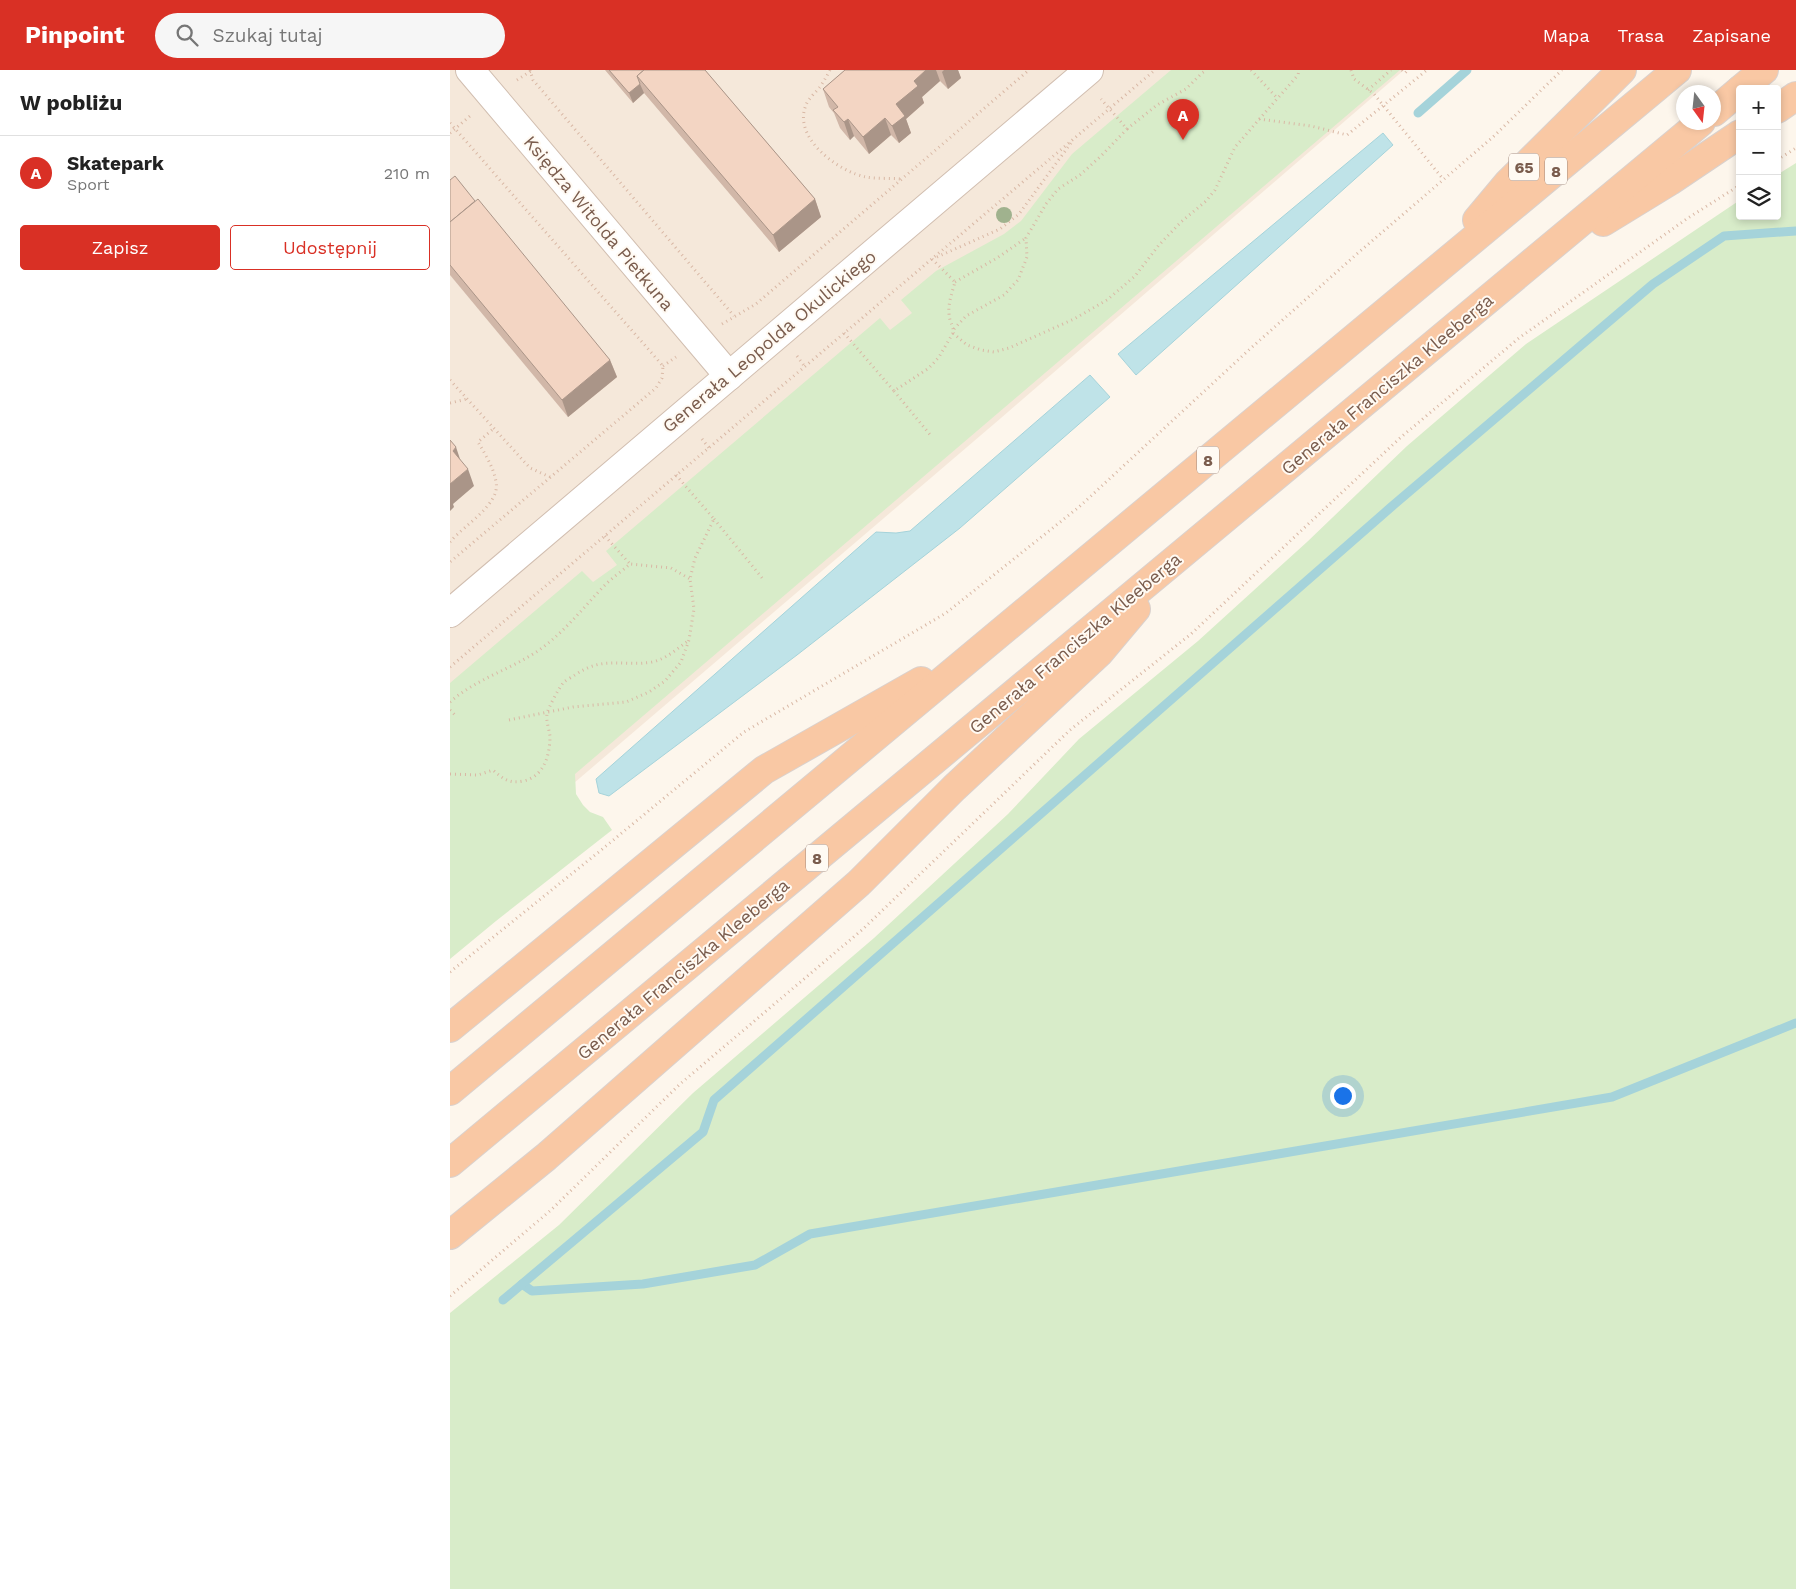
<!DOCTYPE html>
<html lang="pl">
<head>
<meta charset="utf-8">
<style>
  body { margin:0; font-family:"Work Sans",sans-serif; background:#f6f6f6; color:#222 }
  .controls { position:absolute; right:15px; top:15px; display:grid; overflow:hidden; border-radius:5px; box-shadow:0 2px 8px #0003 }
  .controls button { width:45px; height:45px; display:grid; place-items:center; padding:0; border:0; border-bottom:1px solid #e0e0e0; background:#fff; color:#222; font:25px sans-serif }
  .compass { position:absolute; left:1226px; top:15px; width:45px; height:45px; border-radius:50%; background:#fff; box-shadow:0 2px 8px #0003; rotate:165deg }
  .you { position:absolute; left:892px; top:1025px; width:18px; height:18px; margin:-12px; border:4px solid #fff; border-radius:50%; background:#1a73e8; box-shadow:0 0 0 8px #1a73e833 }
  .badge { display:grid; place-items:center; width:32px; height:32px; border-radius:50%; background:#d93025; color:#fff; font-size:16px; font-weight:700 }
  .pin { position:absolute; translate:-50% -41px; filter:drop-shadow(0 1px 2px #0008) }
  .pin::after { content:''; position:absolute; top:26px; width:18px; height:15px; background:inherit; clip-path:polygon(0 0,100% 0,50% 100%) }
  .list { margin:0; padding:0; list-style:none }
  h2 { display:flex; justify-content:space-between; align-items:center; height:65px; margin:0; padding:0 20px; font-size:21px }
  h2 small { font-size:16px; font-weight:400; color:#767676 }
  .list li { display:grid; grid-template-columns:32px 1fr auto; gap:15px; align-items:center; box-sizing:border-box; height:75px; padding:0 20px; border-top:1px solid #e0e0e0 }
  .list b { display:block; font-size:19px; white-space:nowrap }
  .list p { margin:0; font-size:16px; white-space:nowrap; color:#767676 }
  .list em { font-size:16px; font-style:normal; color:#767676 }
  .actions { display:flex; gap:10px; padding:15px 20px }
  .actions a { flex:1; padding:11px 0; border:1px solid #d93025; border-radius:5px; text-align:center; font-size:18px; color:#d93025 }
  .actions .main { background:#d93025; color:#fff }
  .icon { flex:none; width:28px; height:28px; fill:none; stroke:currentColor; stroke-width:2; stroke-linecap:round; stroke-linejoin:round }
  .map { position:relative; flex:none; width:1346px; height:1519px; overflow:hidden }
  header { display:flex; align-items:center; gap:30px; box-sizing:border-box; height:70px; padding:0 25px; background:#d93025; color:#fff }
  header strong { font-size:24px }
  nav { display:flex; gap:28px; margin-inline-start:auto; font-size:18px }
  .search { width:350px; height:45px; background:#f6f6f6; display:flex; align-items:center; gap:12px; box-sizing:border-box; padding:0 18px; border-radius:28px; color:#767676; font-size:19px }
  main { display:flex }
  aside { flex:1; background:#fff }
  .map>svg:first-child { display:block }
  .residential { fill:#f5e8da }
  .green { fill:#d8ecc9 }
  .water { fill:#bfe3e8; stroke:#a5d3da }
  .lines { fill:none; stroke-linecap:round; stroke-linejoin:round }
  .stream { stroke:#a5d3da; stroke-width:9 }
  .minor-casing { stroke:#d1beb0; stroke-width:30 }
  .trunk-casing { stroke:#dad1cd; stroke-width:30 }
  .path { stroke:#d9b8a5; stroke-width:3; stroke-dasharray:1 4; stroke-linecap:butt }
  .minor { stroke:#fff; stroke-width:28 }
  .trunk { stroke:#f9c8a4; stroke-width:28 }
  .tree { fill:#a0b28e }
  .wall { fill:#d1b7a8 }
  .shaded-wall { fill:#aa9588 }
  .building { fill:#f3d5c3; stroke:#aa9588 }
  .labels { text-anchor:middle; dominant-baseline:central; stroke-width:4; stroke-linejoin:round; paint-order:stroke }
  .shield { fill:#fffaf3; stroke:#a28b7f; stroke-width:1 }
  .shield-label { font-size:16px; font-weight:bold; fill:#7a5c4d }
  .street-label { font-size:18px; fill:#7a5c4d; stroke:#fffaf3 }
</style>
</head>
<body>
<header>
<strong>Pinpoint</strong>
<div class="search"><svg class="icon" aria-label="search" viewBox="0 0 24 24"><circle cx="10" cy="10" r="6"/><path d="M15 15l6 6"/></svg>Szukaj tutaj</div>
<nav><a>Mapa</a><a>Trasa</a><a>Zapisane</a></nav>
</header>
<main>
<aside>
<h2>W pobliżu<small></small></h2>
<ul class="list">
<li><span class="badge">A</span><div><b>Skatepark</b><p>Sport</p></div><em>210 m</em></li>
</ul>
<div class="actions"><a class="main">Zapisz</a><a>Udostępnij</a></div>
</aside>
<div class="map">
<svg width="1346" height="1519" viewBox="0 0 1346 1519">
  <rect width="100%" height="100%" fill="#fdf6ec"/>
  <path class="residential" d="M0 0H954L551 348 0 819Z"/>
  <g class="green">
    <path d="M721 0H950L125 704 126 724 133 735 140 742 153 747 162 760 46 851 0 889V613L132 501 143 512 167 495 156 481 430 248 440 260 462 243 451 230 486 201 554 164 571 151 622 84Z"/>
    <path d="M1346 93V1519H0V1243L109 1155 243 1023 424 868 558 744 629 669 748 571 857 472 957 376 1076 274 1290 130V146H1327V105Z"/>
  </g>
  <g class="water">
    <path d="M933 63 943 75 686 305 668 284Z"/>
    <path d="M640 305 660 327 510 458 347 585 159 726 149 723 146 709 426 462 446 463 460 461Z"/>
  </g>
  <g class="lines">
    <g class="stream">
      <path d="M968 43 1017 0"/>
      <path d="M72 1214 82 1221 193 1214 305 1195 360 1164 1162 1027 1346 953"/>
      <path d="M53 1230 253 1062 264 1030 940 438 1203 214 1274 166 1346 161"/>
    </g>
    <defs>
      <g id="minor">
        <path d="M20 0 279 306"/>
        <path d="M0 543 639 0"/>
      </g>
      <g id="trunk">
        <path d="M1291 19 1314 0"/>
        <path d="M1327 39 1346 26"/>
        <path d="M1264 42 1290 20"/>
        <path d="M1027 150 1058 113 1172 0"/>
        <path d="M1153 152 1220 111 1290 64"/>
        <path d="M0 958 314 700 471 611"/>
        <path d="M0 1021C408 680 818 340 1227 0"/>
        <path d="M0 1093 1251 52"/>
        <path d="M0 1165 96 1087 409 813 504 718 649 583 686 539"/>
      </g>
    </defs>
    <use href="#minor" class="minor-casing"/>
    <use href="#trunk" class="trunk-casing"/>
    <g class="path">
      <path d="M80 0 83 10 284 246"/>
      <path d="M380 0C377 6 374 11 370 17 366 22 358 29 356 35 342 68 389 102 416 107 428 109 440 108 451 109"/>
      <path d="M801 0 828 29"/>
      <path d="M901 0 904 9 924 24 993 109"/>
      <path d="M952 0 955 3 958 0"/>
      <path d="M67 10 81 1"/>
      <path d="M918 20 941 0"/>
      <path d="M809 49 861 56 897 65 977 0"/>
      <path d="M0 53 213 296 212 308 206 318 0 492"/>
      <path d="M677 59 707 35 736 19 752 3 757 0"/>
      <path d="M0 63 20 46"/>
      <path d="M1327 90 1346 78"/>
      <path d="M487 187 550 159 569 144 621 73"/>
      <path d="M482 189 505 212C502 223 498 233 499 244 499 251 504 256 503 263L517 275 531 280 544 282 559 278 624 249 657 230 685 206 709 175 731 152 756 131 765 120 785 77 848 5 849 0"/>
      <path d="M505 212 547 188 576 168"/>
      <path d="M272 254 306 234 579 0"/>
      <path d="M504 259 516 246 554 225 568 210 577 187 576 168 596 134 608 119 630 105 651 86 677 59 651 29"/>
      <path d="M394 263 444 321 479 298 489 287 503 263"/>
      <path d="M347 286 355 297"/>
      <path d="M213 296 226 287"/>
      <path d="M0 310 80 398 100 407"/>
      <path d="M444 321 482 367"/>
      <path d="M0 333 17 329"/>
      <path d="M252 369 259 378"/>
      <path d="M264 449 313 509"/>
      <path d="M155 466 180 494"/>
      <path d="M0 472C13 456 51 434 46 412 44 398 35 384 28 372L43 359"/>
      <path d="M0 597 705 0"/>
      <path d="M0 632C27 608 63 599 92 578 116 560 133 538 154 516 162 508 172 501 180 494L221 498 240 509"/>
      <path d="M0 640 5 645"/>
      <path d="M59 650 123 637 176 632 199 622 215 611 231 592 239 570 244 539 240 509 245 488 264 449 226 405"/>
      <path d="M0 704 28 705 43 700C53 709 60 714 73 711 94 707 100 685 100 666 99 659 96 651 97 644 98 638 109 618 113 613 116 610 122 607 125 605 154 585 173 597 202 592 216 589 227 579 238 571"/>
      <path d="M0 902 150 781 294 662 496 543 629 437 801 278 908 183 1043 67 1112 0"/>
      <path d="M0 1226 101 1140 230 1014 413 859 620 660 741 564 950 368 1069 268 1238 148 1290 115"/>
    </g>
    <use href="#minor" class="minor"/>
    <use href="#trunk" class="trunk"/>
  </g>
  <circle class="tree" cx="554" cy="145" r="8"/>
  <g class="wall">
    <path d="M155 0H255L365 129 371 147 329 182 194 23 183 33Z"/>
    <path d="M395 0H508L511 8 498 19 490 11 472 27 474 33 456 49 461 63 449 73 441 65 419 84 404 66 400 70 390 58 384 43 379 37 373 19Z"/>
    <path d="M0 110 25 131 160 290 167 307 118 347 0 205Z"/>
  </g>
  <g class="shaded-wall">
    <path d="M476 0H486L490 11 472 27 474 33 456 49 461 63 449 73 442 56 446 34 464 11Z"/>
    <path d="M494 0H508L511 8 498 19 492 2Z"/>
    <path d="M190 14 194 23 183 33 179 23Z"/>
    <path d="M435 48 441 65 419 84 413 67Z"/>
    <path d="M398 49 404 66 400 70 394 52Z"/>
    <path d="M365 129 371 147 329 182 323 165Z"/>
    <path d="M160 290 167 307 118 347 112 330Z"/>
    <path d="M6 377 12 395 3 381Z"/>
    <path d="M18 399 24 416 3 434 4 437 0 441V414Z"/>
  </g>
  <g class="building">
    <path d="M159 0H194L187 6 190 14 179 23Z"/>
    <path d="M194 0H255L365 129 323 165 187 6Z"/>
    <path d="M395 0H476L464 11 468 16 446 34 455 46 442 56 435 48 413 67 398 49 394 52 383 40 388 37 373 19Z"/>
    <path d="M5 106 25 131 0 152V110Z"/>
    <path d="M28 129 160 290 112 330 0 195V152Z"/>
    <path d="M0 370 6 377 3 381 18 399 0 414Z"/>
  </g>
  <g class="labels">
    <g class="shield">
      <rect x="1059" y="83.5" width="30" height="27" rx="4"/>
      <rect x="1095" y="87.5" width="22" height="27" rx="4"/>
      <rect x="747" y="376.5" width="22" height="27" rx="4"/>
      <rect x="356" y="774.5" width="22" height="27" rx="4"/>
    </g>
    <g class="shield-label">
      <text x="1074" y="97">65</text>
      <text x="1106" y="101">8</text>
      <text x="758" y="390">8</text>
      <text x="367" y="788">8</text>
    </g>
    <g class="street-label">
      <text transform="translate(149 153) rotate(50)">Księdza Witolda Pietkuna</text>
      <text transform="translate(319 271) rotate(-40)">Generała Leopolda Okulickiego</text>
      <text transform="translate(937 314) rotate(-40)">Generała Franciszka Kleeberga</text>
      <text transform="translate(625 573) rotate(-40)">Generała Franciszka Kleeberga</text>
      <text transform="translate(233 899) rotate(-40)">Generała Franciszka Kleeberga</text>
    </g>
  </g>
</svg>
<div class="controls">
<button>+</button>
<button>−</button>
<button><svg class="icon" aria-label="layers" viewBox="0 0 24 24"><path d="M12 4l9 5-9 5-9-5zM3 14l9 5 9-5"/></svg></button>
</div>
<svg class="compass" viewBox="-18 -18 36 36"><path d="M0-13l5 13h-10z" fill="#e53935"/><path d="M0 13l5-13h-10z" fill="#767676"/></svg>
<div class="you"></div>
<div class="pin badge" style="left:733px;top:70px">A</div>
</div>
</main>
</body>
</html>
